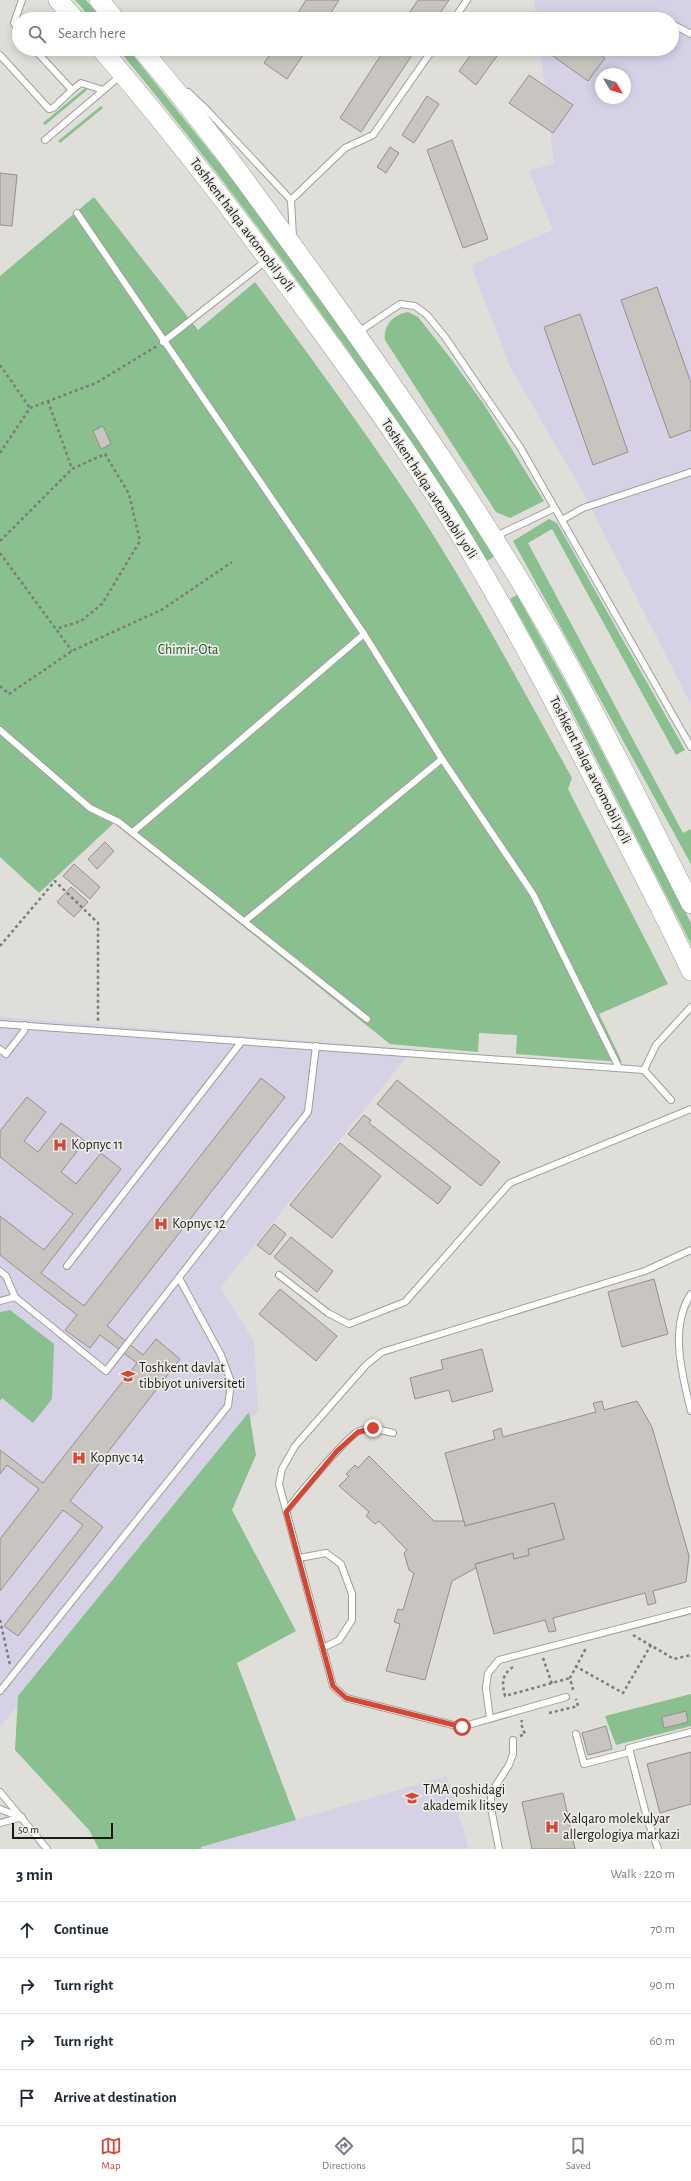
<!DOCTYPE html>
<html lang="en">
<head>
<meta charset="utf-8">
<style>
  body { margin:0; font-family:"Alegreya Sans",sans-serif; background:#f2f2f3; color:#1f2937 }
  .compass { position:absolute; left:595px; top:68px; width:36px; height:36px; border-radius:50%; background:#fff; box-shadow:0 2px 10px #0003; rotate:128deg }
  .scale { position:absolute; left:12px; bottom:10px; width:101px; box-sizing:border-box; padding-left:4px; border:2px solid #1a1a18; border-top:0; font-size:11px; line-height:14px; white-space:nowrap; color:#1a1a18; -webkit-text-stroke:3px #edece6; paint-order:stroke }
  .stop { position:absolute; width:12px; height:12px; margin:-9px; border:3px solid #d34734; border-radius:50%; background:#fff }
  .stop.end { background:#d34734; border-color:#fff; box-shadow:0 1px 4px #0008 }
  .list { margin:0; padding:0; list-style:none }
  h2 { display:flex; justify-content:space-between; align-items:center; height:52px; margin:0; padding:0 16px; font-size:17px }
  h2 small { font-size:13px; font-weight:400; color:#747a83 }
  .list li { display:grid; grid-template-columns:26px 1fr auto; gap:12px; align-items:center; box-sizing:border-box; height:56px; padding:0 16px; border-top:1px solid #e0e1e3 }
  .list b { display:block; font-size:15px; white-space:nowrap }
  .list em { font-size:13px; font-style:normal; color:#747a83 }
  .icon { flex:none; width:22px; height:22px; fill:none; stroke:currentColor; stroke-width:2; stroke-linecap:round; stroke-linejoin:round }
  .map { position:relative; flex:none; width:691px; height:1849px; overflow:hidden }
  .search { position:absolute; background:#fff; box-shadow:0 2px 10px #0003; left:12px; right:12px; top:12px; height:44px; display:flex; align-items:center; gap:10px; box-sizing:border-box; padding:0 14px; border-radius:22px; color:#747a83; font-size:15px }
  .sheet { height:276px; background:#fff }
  nav { display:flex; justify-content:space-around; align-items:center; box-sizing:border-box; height:56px; border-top:1px solid #e0e1e3; background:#fff; font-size:11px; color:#747a83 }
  nav a { display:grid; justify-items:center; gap:2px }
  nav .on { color:#d34734 }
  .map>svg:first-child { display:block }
  .education { fill:#d7d1e6; fill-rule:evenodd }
  .green { fill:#8abf8f }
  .building { fill:#c8c4bf; stroke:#94918c }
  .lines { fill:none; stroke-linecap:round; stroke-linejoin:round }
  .service-casing { stroke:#a09f9a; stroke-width:8 }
  .trunk-casing { stroke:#a09f9a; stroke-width:20 }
  .path { stroke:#7e7d7a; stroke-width:2.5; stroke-dasharray:3 3; stroke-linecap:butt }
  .service { stroke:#fff; stroke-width:6 }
  .trunk { stroke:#fff; stroke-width:19 }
  .route { stroke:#d34734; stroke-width:5 }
  .labels { text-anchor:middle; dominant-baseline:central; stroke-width:3.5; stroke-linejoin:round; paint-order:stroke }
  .street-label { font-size:14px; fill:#1a1a18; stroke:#edece6 }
  .park-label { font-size:14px; fill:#1d5929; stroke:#edece6 }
  .poi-label { font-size:14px; fill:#1a1a18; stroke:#edece6; text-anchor:start }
</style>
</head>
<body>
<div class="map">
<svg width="691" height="1849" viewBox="0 0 691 1849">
  <rect width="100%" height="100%" fill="#e0ded9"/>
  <g class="education">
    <path d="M534 0H691V705L583 492 510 367 471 265 553 230 529 171 554 163 540 49H672V19H536ZM601 74H625V98H601Z"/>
    <path d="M0 1017 413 1049 220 1288 254 1341 258 1411 0 1727Z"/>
    <path d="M447 1776 469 1849H201L200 1847Z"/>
  </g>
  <g class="green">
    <path d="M75 0H86L102 19H92Z"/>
    <path d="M118 49H128L257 210 380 380 495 556 487 561C443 488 395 419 347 349 274 247 198 146 118 49Z"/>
    <path d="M85 88 87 90 45 125 43 123Z"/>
    <path d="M101 106 103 108 60 143 58 141Z"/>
    <path d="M94 197 198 330 255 282C307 352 359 423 408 496 468 586 519 683 572 778L568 789 668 984 599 1014 622 1062 516 1054 517 1035 479 1033 478 1052 390 1044 114 823 39 893 0 857V276Z"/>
    <path d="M408 312 418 317 452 360 485 406 544 501 510 518 496 512 385 340C383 325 393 315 408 312Z"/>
    <path d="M549 519 557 523 685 750 676 755 552 529 528 543 683 833 691 829V864L513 541Z"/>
    <path d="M517 595 572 694 691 923V944L565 698 510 599Z"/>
    <path d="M10 1310 54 1344 52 1399 33 1423 2 1398 0 1401V1312Z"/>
    <path d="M249 1412 256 1455 232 1510 296 1631 237 1663 296 1820 201 1847V1849H99L89 1830 15 1750 18 1696Z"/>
    <path d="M691 1694V1726L616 1745 605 1716Z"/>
  </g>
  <g class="building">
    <path d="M306 0H339L327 19H294Z"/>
    <path d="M418 0H449L436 19H405Z"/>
    <path d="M501 13 510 19H496Z"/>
    <path d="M274 49H307L287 79 264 63Z"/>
    <path d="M385 49H416L361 132 340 118Z"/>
    <path d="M475 49H502L476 85 459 71Z"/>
    <path d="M543 49H592L605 58 588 81Z"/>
    <path d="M529 75 573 105 553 133 509 103Z"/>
    <path d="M427 96 439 104 414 143 402 135Z"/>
    <path d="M452 140 488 239 463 248 427 150Z"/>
    <path d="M390 147 399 153 386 173 377 167Z"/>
    <path d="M0 173 17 175 12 226 0 225Z"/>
    <path d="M657 287 691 383V430L670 438 621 300Z"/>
    <path d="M580 314 628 452 593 465 544 327Z"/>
    <path d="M103 426 111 444 101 449 93 431Z"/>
    <path d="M105 842 114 851 97 869 88 859Z"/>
    <path d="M74 864 100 887 90 899 63 876Z"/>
    <path d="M71 887 88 902 74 917 57 902Z"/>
    <path d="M261 1078 285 1097 107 1326 143 1355 156 1339 180 1359 70 1501 103 1527 18 1636 4 1626 83 1525 63 1510 0 1591V1539L39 1489 7 1465 0 1474V1450L43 1483 137 1363 100 1335 90 1348 65 1330 77 1315 0 1255V1216L44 1250 73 1214 0 1157V1131L27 1097 46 1112 24 1141 38 1152 61 1123 85 1141 61 1172 76 1184 101 1153 121 1169 41 1273 84 1306Z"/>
    <path d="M397 1080 500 1162 481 1186 377 1104Z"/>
    <path d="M364 1115 371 1120 369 1123 451 1187 438 1204 348 1134Z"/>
    <path d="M340 1143 381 1176 332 1238 290 1205Z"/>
    <path d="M274 1224 286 1234 270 1255 257 1245Z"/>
    <path d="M291 1237 333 1271 317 1292 274 1257Z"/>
    <path d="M654 1279 668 1334 622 1347 608 1292Z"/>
    <path d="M280 1289 337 1336 316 1361 259 1314Z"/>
    <path d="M482 1349 493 1391 452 1402 449 1390 415 1399 410 1378 443 1369 441 1360Z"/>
    <path d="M602 1401 604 1410 637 1401 652 1427 689 1556 686 1582 653 1591 656 1603 648 1605 645 1593 553 1618 556 1631 549 1632 545 1620 494 1634 475 1564 513 1553 514 1559 529 1555 528 1549 564 1539 554 1503 465 1526 445 1453 495 1439 493 1431 501 1428 503 1437 596 1412 593 1403Z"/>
    <path d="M369 1456 434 1521H464L465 1526 554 1503 564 1539 528 1549 529 1555 514 1559 513 1553 475 1564 476 1568 452 1581 425 1680 386 1671 400 1624 394 1622 398 1609 403 1610 414 1573 409 1570 404 1553 407 1550 379 1521 375 1524 366 1516 369 1512 339 1486 349 1476 346 1474 355 1465 358 1468Z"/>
    <path d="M686 1711 688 1722 664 1728 662 1717Z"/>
    <path d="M606 1726 612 1749 588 1755 582 1733Z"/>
    <path d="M691 1752V1804L660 1813 647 1764Z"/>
    <path d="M563 1793 575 1849H532L522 1802Z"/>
  </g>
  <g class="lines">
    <defs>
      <g id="service">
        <path d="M454 19 467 0"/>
        <path d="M672 24 691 34"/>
        <path d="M19 32 14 23 22 0"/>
        <path d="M34 49 72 90 81 83 103 90"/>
        <path d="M0 55 49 109 53 108 72 90"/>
        <path d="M188 92 207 110 291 200 293 237"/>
        <path d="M45 140 120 76"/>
        <path d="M291 200 345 148 373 135 433 49"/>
        <path d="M77 213 364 634 442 759 533 894 619 1068"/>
        <path d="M357 333 400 304 415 306 427 315 445 337 520 447 691 747"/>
        <path d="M163 342 266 261"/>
        <path d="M562 520 583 508 691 472"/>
        <path d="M496 536 555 508"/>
        <path d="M0 730 90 808 119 822 367 1019"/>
        <path d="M133 832 364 634"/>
        <path d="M245 921 442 759"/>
        <path d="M0 1024 644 1070 671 1100"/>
        <path d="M0 1049 6 1054 24 1031 25 1025"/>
        <path d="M644 1070 656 1045 691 1007"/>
        <path d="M67 1266 242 1041"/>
        <path d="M0 1271 6 1276 15 1297 106 1371 308 1112 316 1046"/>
        <path d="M279 1275 328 1313 349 1324 405 1302 510 1183 691 1109"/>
        <path d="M691 1294C669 1327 682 1375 691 1411"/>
        <path d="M0 1301 15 1297"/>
        <path d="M286 1511C296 1498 347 1436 359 1431 371 1427 381 1430 393 1433"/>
        <path d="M299 1558 326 1553 341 1564 352 1594V1620L339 1640 323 1648"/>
        <path d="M0 1691 228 1406 231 1382 221 1355 179 1278"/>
        <path d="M566 1697 461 1727 346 1698 333 1686 279 1484 282 1469 295 1446 366 1365 382 1352 645 1271 691 1250"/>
        <path d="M490 1719 486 1688 488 1673 499 1660 691 1610"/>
        <path d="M576 1734 584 1764 630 1752"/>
        <path d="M0 1792 47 1849"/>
        <path d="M0 1809 20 1817"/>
        <path d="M0 1823 22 1817"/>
        <path d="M499 1849 491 1808V1793L509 1765 513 1754V1740"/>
        <path d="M658 1849 647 1818 629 1748 691 1732"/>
      </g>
      <g id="trunk">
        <path d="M58 0 75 19"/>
        <path d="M99 0 115 19"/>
        <path d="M101 49C178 138 249 232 318 327 369 397 419 467 464 541 513 622 556 705 599 789 630 849 662 909 691 971"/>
        <path d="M141 49C207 125 265 208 324 289 405 402 483 515 552 635 602 723 645 814 691 904"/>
      </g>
    </defs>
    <use href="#service" class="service-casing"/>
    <use href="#trunk" class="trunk-casing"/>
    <g class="path">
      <path d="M0 365 30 408"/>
      <path d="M48 401 72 469"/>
      <path d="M0 453 30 408 96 383 157 346"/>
      <path d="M0 541 72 469 105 454 129 494 140 541 102 604 81 621 56 629"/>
      <path d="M0 553 72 651"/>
      <path d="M0 686 9 694 72 651 163 609 232 562"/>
      <path d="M0 946 55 881 98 923V1022"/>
      <path d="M0 1620 10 1665"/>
      <path d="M633 1635 674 1659 691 1655"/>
      <path d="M543 1658 552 1684"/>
      <path d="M575 1666 623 1693 651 1645"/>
      <path d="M513 1667C501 1675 502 1684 505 1696L570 1678"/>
      <path d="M573 1690 570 1678 586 1648"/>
      <path d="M549 1713 578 1706 576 1699"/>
      <path d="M520 1736 525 1734 521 1724 522 1720"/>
    </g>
    <use href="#service" class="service"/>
    <use href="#trunk" class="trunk"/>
  </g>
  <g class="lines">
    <path class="route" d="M373 1428 358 1432 337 1451 286 1512 333 1686 346 1698 462 1727"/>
  </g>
  <defs>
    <symbol id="hospital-bare" viewBox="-9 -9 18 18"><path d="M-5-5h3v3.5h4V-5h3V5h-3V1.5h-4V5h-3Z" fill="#d34734" stroke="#edece6" stroke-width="2.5" paint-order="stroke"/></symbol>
    <symbol id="university-bare" viewBox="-9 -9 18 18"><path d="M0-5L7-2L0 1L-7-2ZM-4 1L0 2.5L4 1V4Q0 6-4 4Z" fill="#d34734" stroke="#edece6" stroke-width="2.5" paint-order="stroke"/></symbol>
    <symbol id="school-bare" viewBox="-9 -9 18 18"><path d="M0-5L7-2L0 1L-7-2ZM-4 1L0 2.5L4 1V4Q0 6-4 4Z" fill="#d34734" stroke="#edece6" stroke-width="2.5" paint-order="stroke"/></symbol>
  </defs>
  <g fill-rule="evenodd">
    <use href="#hospital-bare" x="50" y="1135" width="20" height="20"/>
    <use href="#hospital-bare" x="151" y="1214" width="20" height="20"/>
    <use href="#university-bare" x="118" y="1366" width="20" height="20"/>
    <use href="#hospital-bare" x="69" y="1448" width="20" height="20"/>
    <use href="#school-bare" x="402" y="1788" width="20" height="20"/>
    <use href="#hospital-bare" x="542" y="1817" width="20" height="20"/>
  </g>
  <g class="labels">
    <g class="street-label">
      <text transform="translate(242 225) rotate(53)">Toshkent halqa avtomobil yo'li</text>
      <text transform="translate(429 489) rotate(57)">Toshkent halqa avtomobil yo'li</text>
      <text transform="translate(590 770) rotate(63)">Toshkent halqa avtomobil yo'li</text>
    </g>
    <g class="park-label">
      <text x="188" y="650">Chimir-Ota</text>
    </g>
    <g class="poi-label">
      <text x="71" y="1145">Корпус 11</text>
      <text x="172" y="1224">Корпус 12</text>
      <text x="139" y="1368">Toshkent davlat<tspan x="139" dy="16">tibbiyot universiteti</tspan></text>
      <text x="90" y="1458">Корпус 14</text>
      <text x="423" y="1790">TMA qoshidagi<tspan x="423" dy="16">akademik litsey</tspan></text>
      <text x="563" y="1819">Xalqaro molekulyar<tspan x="563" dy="16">allergologiya markazi</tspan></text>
    </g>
  </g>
</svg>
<svg class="compass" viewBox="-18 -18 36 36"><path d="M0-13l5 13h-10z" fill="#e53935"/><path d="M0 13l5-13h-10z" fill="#747a83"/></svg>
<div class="scale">50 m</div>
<div class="stop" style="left:462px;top:1727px"></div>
<div class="stop end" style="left:373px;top:1428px"></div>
<div class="search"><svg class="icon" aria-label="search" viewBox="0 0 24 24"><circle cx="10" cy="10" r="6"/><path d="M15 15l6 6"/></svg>Search here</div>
</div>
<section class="sheet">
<h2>3 min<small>Walk · 220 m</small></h2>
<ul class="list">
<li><svg class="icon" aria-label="ahead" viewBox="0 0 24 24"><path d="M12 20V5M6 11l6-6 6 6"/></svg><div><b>Continue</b></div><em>70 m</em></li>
<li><svg class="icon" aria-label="right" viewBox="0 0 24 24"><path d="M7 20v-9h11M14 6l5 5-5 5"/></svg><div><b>Turn right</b></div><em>90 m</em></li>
<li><svg class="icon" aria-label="right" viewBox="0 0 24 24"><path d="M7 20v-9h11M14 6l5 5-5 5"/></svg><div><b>Turn right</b></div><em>60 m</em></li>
<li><svg class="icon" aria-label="arrive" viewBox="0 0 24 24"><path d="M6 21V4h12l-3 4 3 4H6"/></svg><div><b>Arrive at destination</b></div></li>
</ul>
</section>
<nav>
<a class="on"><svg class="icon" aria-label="map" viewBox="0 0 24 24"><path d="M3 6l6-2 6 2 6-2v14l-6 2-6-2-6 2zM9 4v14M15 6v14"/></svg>Map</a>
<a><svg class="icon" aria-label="directions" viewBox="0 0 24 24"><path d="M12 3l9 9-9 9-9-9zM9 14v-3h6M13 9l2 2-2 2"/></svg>Directions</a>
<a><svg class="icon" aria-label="saved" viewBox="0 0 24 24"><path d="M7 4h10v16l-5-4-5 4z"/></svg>Saved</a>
</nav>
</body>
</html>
